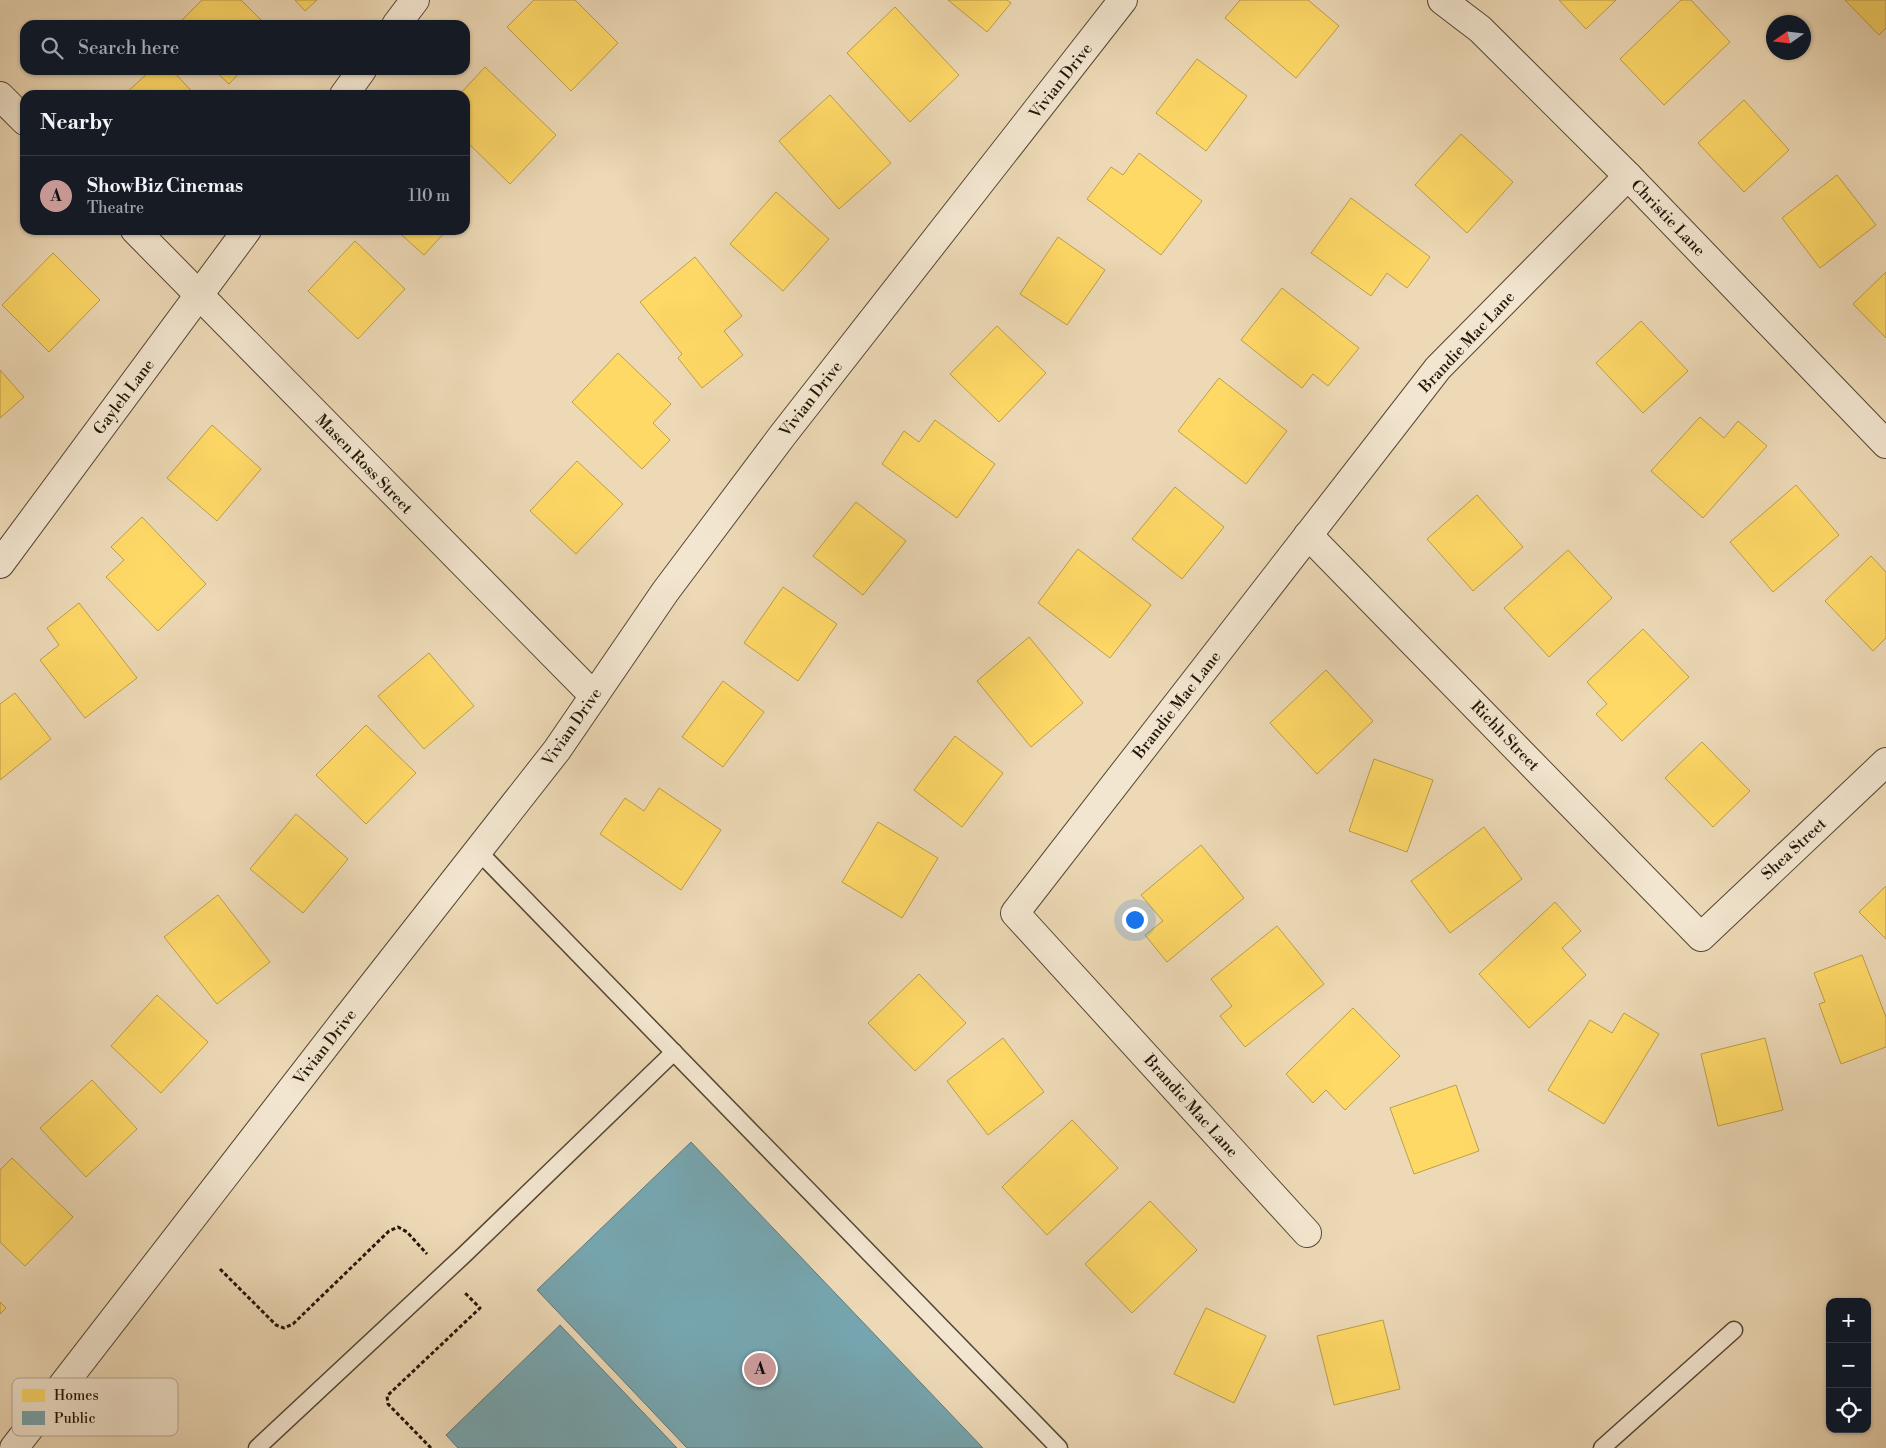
<!DOCTYPE html>
<html lang="en">
<head>
<meta charset="utf-8">
<style>
  body { margin:0; font-family:"Libre Bodoni",serif; background:#242831; color:#f1f3f6 }
  .controls { position:absolute; right:15px; bottom:15px; display:grid; overflow:hidden; border-radius:10px; box-shadow:0 1px 4px #0004 }
  .controls button { width:45px; height:45px; display:grid; place-items:center; padding:0; border:0; border-bottom:1px solid #363941; background:#171b24; color:#f1f3f6; font:25px sans-serif }
  .compass { position:absolute; left:1766px; top:15px; width:45px; height:45px; border-radius:50%; background:#171b24; box-shadow:0 1px 4px #0004; rotate:256deg }
  .you { position:absolute; left:1134px; top:919px; width:18px; height:18px; margin:-12px; border:4px solid #fff; border-radius:50%; background:#1a73e8; box-shadow:0 0 0 8px #1a73e833 }
  .badge { display:grid; place-items:center; width:32px; height:32px; border-radius:50%; background:#c59692; color:#111; font-size:16px; font-weight:700 }
  .pin { position:absolute; translate:-50% -50%; border:2px solid #fff; box-shadow:0 1px 5px #0006 }
  .list { margin:0; padding:0; list-style:none }
  h2 { display:flex; justify-content:space-between; align-items:center; height:65px; margin:0; padding:0 20px; font-size:21px }
  h2 small { font-size:16px; font-weight:400; color:#9ea1a6 }
  .list li { display:grid; grid-template-columns:32px 1fr auto; gap:15px; align-items:center; box-sizing:border-box; height:80px; padding:0 20px; border-top:1px solid #363941 }
  .list b { display:block; font-size:19px; white-space:nowrap }
  .list p { margin:0; font-size:16px; white-space:nowrap; color:#9ea1a6 }
  .list em { font-size:16px; font-style:normal; color:#9ea1a6 }
  .icon { flex:none; width:28px; height:28px; fill:none; stroke:currentColor; stroke-width:2; stroke-linecap:round; stroke-linejoin:round }
  .map { position:relative; flex:none; width:1886px; height:1448px; overflow:hidden }
  .search { position:absolute; background:#171b24; box-shadow:0 1px 4px #0004; left:20px; top:20px; width:450px; height:55px; display:flex; align-items:center; gap:12px; box-sizing:border-box; padding:0 18px; border-radius:15px; color:#9ea1a6; font-size:19px }
  .panel { position:absolute; background:#171b24; box-shadow:0 1px 4px #0004; left:20px; top:90px; width:450px; height:145px; border-radius:15px }
  .map>svg:first-child { display:block }
  .homes { fill:#ffd966; stroke:#bd9e4a }
  .public { fill:#76a5af; stroke:#5d7a7d }
  .lines { fill:none; stroke-linecap:round; stroke-linejoin:round }
  .service-casing { stroke:#554734; stroke-width:19 }
  .minor-casing { stroke:#554734; stroke-width:30 }
  .path { stroke:#221608; stroke-width:3; stroke-dasharray:4 2.5; stroke-linecap:butt }
  .service { stroke:#f3e6d0; stroke-width:16 }
  .minor { stroke:#f3e6d0; stroke-width:28 }
  .labels { text-anchor:middle; dominant-baseline:central; stroke-width:5; stroke-linejoin:round; paint-order:stroke }
  .street-label { font-size:16px; fill:#221608; stroke:#f3e6d0 }
  .key { fill:#f3e6d0; stroke:#b4a894; stroke-width:1 }
  .key-label { font-size:14px; fill:#221608 }
</style>
</head>
<body>
<div class="map">
<svg width="1886" height="1448" viewBox="0 0 1886 1448">
  <rect width="100%" height="100%" fill="#edd9b6"/>
  <filter id="stains"><feTurbulence type="fractalNoise" baseFrequency=".004" numOctaves="4"/><feColorMatrix values="0 0 0 0 .2 0 0 0 0 .09 0 0 0 0 .02 0 0 0 .5 -.17"/></filter>
  <radialGradient id="worn" r=".72"><stop offset=".6" stop-color="#630" stop-opacity="0"/><stop offset="1" stop-color="#630" stop-opacity=".3"/></radialGradient>
  <g class="homes">
    <path d="M202 0H241L266 25H177Z"/>
    <path d="M295 0H317L305 11Z"/>
    <path d="M534 0H575L618 43 571 91 507 27Z"/>
    <path d="M948 0H1007L1011 3 987 32Z"/>
    <path d="M1240 0H1308L1339 26 1296 78 1225 18Z"/>
    <path d="M1559 0H1616L1586 29Z"/>
    <path d="M1681 0H1691L1730 42 1664 105 1620 59Z"/>
    <path d="M1845 0H1886V28L1879 35Z"/>
    <path d="M895 7 959 75 910 122 847 53Z"/>
    <path d="M1197 59 1247 96 1206 151 1156 113Z"/>
    <path d="M485 67 556 135 510 184 465 140V106L467 104 465 102V95H459Z"/>
    <path d="M151 70H172L195 95H124Z"/>
    <path d="M214 70H242L229 84Z"/>
    <path d="M830 95 891 163 839 209 779 141Z"/>
    <path d="M1744 100 1789 150 1744 192 1698 143Z"/>
    <path d="M1461 134 1513 182 1467 233 1415 185Z"/>
    <path d="M1139 153 1202 201 1161 255 1087 199 1111 167 1123 175Z"/>
    <path d="M1837 175 1876 225 1820 268 1782 218Z"/>
    <path d="M776 192 829 239 783 291 730 244Z"/>
    <path d="M1351 198 1430 257 1407 288 1387 273 1371 296 1311 253Z"/>
    <path d="M396 230H447L424 255Z"/>
    <path d="M1058 237 1105 270 1067 325 1020 294Z"/>
    <path d="M355 241 405 289 358 339 308 291Z"/>
    <path d="M53 253 100 300 49 352 2 305Z"/>
    <path d="M695 257 742 316 724 331 743 355 702 388 678 358 682 354 640 302Z"/>
    <path d="M1886 272V338L1853 304Z"/>
    <path d="M1282 288 1359 348 1328 386 1313 374 1302 388 1241 340Z"/>
    <path d="M1641 321 1688 371 1643 413 1596 363Z"/>
    <path d="M997 326 1046 373 999 422 950 374Z"/>
    <path d="M618 353 671 404 653 423 670 440 642 469 572 402Z"/>
    <path d="M0 370 24 397 0 418Z"/>
    <path d="M1219 378 1287 431 1246 484 1178 431Z"/>
    <path d="M1700 417 1724 438 1738 421 1767 446 1703 518 1651 471Z"/>
    <path d="M935 420 995 464 957 518 882 464 904 431 919 442Z"/>
    <path d="M212 425 261 469 217 521 167 478Z"/>
    <path d="M577 461 623 504 576 554 530 511Z"/>
    <path d="M1796 485 1839 535 1773 592 1730 542Z"/>
    <path d="M1175 487 1224 527 1182 579 1132 539Z"/>
    <path d="M1477 495 1523 547 1473 591 1427 539Z"/>
    <path d="M856 502 906 541 863 595 813 556Z"/>
    <path d="M142 517 206 584 158 631 106 577 124 560 111 547Z"/>
    <path d="M1078 549 1151 605 1110 658 1038 603Z"/>
    <path d="M1568 550 1612 598 1549 657 1504 608Z"/>
    <path d="M1871 556 1886 572V638L1873 651 1825 601Z"/>
    <path d="M783 587 837 624 798 681 744 643Z"/>
    <path d="M79 603 137 678 85 718 40 660 59 645 47 628Z"/>
    <path d="M1643 629 1689 677 1622 741 1596 714 1607 704 1587 682Z"/>
    <path d="M1029 637 1083 703 1031 747 977 681Z"/>
    <path d="M429 653 474 706 424 749 378 696Z"/>
    <path d="M1326 670 1373 721 1317 774 1270 723Z"/>
    <path d="M723 681 764 712 723 767 682 737Z"/>
    <path d="M15 693 51 739 0 780V704Z"/>
    <path d="M366 725 416 773 366 824 316 775Z"/>
    <path d="M955 736 1003 773 962 827 914 790Z"/>
    <path d="M1702 742 1750 791 1713 827 1665 778Z"/>
    <path d="M1374 759 1433 780 1407 852 1349 831Z"/>
    <path d="M659 788 721 830 681 890 600 834 625 798 644 811Z"/>
    <path d="M296 814 348 859 303 913 250 869Z"/>
    <path d="M878 822 938 858 902 918 842 882Z"/>
    <path d="M1484 827 1522 879 1450 933 1411 881Z"/>
    <path d="M1201 845 1244 898 1167 962 1145 935 1163 921 1141 895Z"/>
    <path d="M1886 886V939L1859 912Z"/>
    <path d="M218 895 270 962 217 1004 164 937Z"/>
    <path d="M1555 902 1581 931 1562 948 1586 975 1529 1028 1479 974Z"/>
    <path d="M1277 926 1324 984 1245 1047 1220 1016 1232 1006 1211 979Z"/>
    <path d="M1862 955 1886 1017V1047L1841 1064 1819 1004 1825 1002 1814 973Z"/>
    <path d="M919 974 966 1023 915 1071 868 1023Z"/>
    <path d="M157 995 208 1042 161 1093 111 1046Z"/>
    <path d="M1353 1008 1400 1056 1345 1110 1326 1090 1313 1103 1286 1074Z"/>
    <path d="M1624 1013 1659 1034 1604 1124 1548 1090 1590 1020 1612 1033Z"/>
    <path d="M1003 1038 1044 1092 988 1135 947 1081Z"/>
    <path d="M1765 1038 1783 1110 1718 1126 1701 1054Z"/>
    <path d="M92 1080 137 1129 86 1177 40 1128Z"/>
    <path d="M1456 1085 1479 1151 1414 1174 1390 1108Z"/>
    <path d="M1072 1120 1118 1168 1047 1235 1002 1187Z"/>
    <path d="M12 1158 73 1217 25 1266 0 1242V1170Z"/>
    <path d="M1150 1201 1197 1250 1132 1313 1085 1264Z"/>
    <path d="M0 1302 6 1308 0 1314Z"/>
    <path d="M1206 1308 1266 1336 1234 1403 1174 1374Z"/>
    <path d="M1383 1320 1400 1389 1334 1405 1317 1336Z"/>
  </g>
  <g class="public">
    <path d="M691 1142 983 1448H687L537 1290Z"/>
    <path d="M560 1325 677 1448H458L446 1435Z"/>
  </g>
  <g class="lines">
    <defs>
      <g id="service">
        <path d="M478 851 1059 1448"/>
        <path d="M257 1448 465 1254 674 1052"/>
        <path d="M1602 1448 1734 1330"/>
      </g>
      <g id="minor">
        <path d="M1442 0 1480 29 1628 176 1886 444"/>
        <path d="M396 25 415 0"/>
        <path d="M344 95 362 70"/>
        <path d="M0 96 25 121"/>
        <path d="M135 230 594 696"/>
        <path d="M1308 535 1701 937 1886 762"/>
        <path d="M0 564 247 230"/>
        <path d="M1307 1233 1015 913 1438 368 1628 176"/>
        <path d="M14 1448 346 1019 557 750 665 592 782 436 1123 0"/>
      </g>
    </defs>
    <use href="#service" class="service-casing"/>
    <use href="#minor" class="minor-casing"/>
    <g class="path">
      <path d="M220 1269 276 1325 284 1328 293 1324 389 1231 398 1227 407 1232 427 1254"/>
      <path d="M431 1448 388 1404 387 1396 480 1308 464 1292"/>
    </g>
    <use href="#service" class="service"/>
    <use href="#minor" class="minor"/>
  </g>
  <g class="labels">
    <g class="street-label">
      <text transform="translate(1061 81) rotate(-52)">Vivian Drive</text>
      <text transform="translate(1668 218) rotate(46)">Christie Lane</text>
      <text transform="translate(1467 342) rotate(-47)">Brandie Mac Lane</text>
      <text transform="translate(124 397) rotate(-53)">Gayleh Lane</text>
      <text transform="translate(811 399) rotate(-52)">Vivian Drive</text>
      <text transform="translate(364 464) rotate(46)">Masen Ross Street</text>
      <text transform="translate(1177 705) rotate(-52)">Brandie Mac Lane</text>
      <text transform="translate(572 727) rotate(-55)">Vivian Drive</text>
      <text transform="translate(1505 736) rotate(46)">Richh Street</text>
      <text transform="translate(1794 849) rotate(-43)">Shea Street</text>
      <text transform="translate(325 1047) rotate(-52)">Vivian Drive</text>
      <text transform="translate(1191 1106) rotate(48)">Brandie Mac Lane</text>
    </g>
  </g>
  <rect x="12" y="1378" width="166" height="58" rx="8" class="key"/>
  <rect x="22" y="1389" width="23" height="13" fill="#ffd966"/>
  <rect x="22" y="1411" width="23" height="14" fill="#76a5af"/>
  <g class="key-label">
    <text x="54" y="1400">Homes</text>
    <text x="54" y="1423">Public</text>
  </g>
  <rect width="100%" height="100%" filter="url(#stains)"/>
  <rect width="100%" height="100%" fill="url(#worn)"/>
</svg>
<div class="controls">
<button>+</button>
<button>−</button>
<button><svg class="icon" aria-label="locate" viewBox="0 0 24 24"><circle cx="12" cy="12" r="6"/><path d="M12 2v4M12 18v4M2 12h4M18 12h4"/></svg></button>
</div>
<svg class="compass" viewBox="-18 -18 36 36"><path d="M0-13l5 13h-10z" fill="#e53935"/><path d="M0 13l5-13h-10z" fill="#9ea1a6"/></svg>
<div class="you"></div>
<div class="pin badge" style="left:760px;top:1369px">A</div>
<div class="search"><svg class="icon" aria-label="search" viewBox="0 0 24 24"><circle cx="10" cy="10" r="6"/><path d="M15 15l6 6"/></svg>Search here</div>
<section class="panel">
<h2>Nearby<small></small></h2>
<ul class="list">
<li><span class="badge">A</span><div><b>ShowBiz Cinemas</b><p>Theatre</p></div><em>110 m</em></li>
</ul>
</section>
</div>
</body>
</html>
